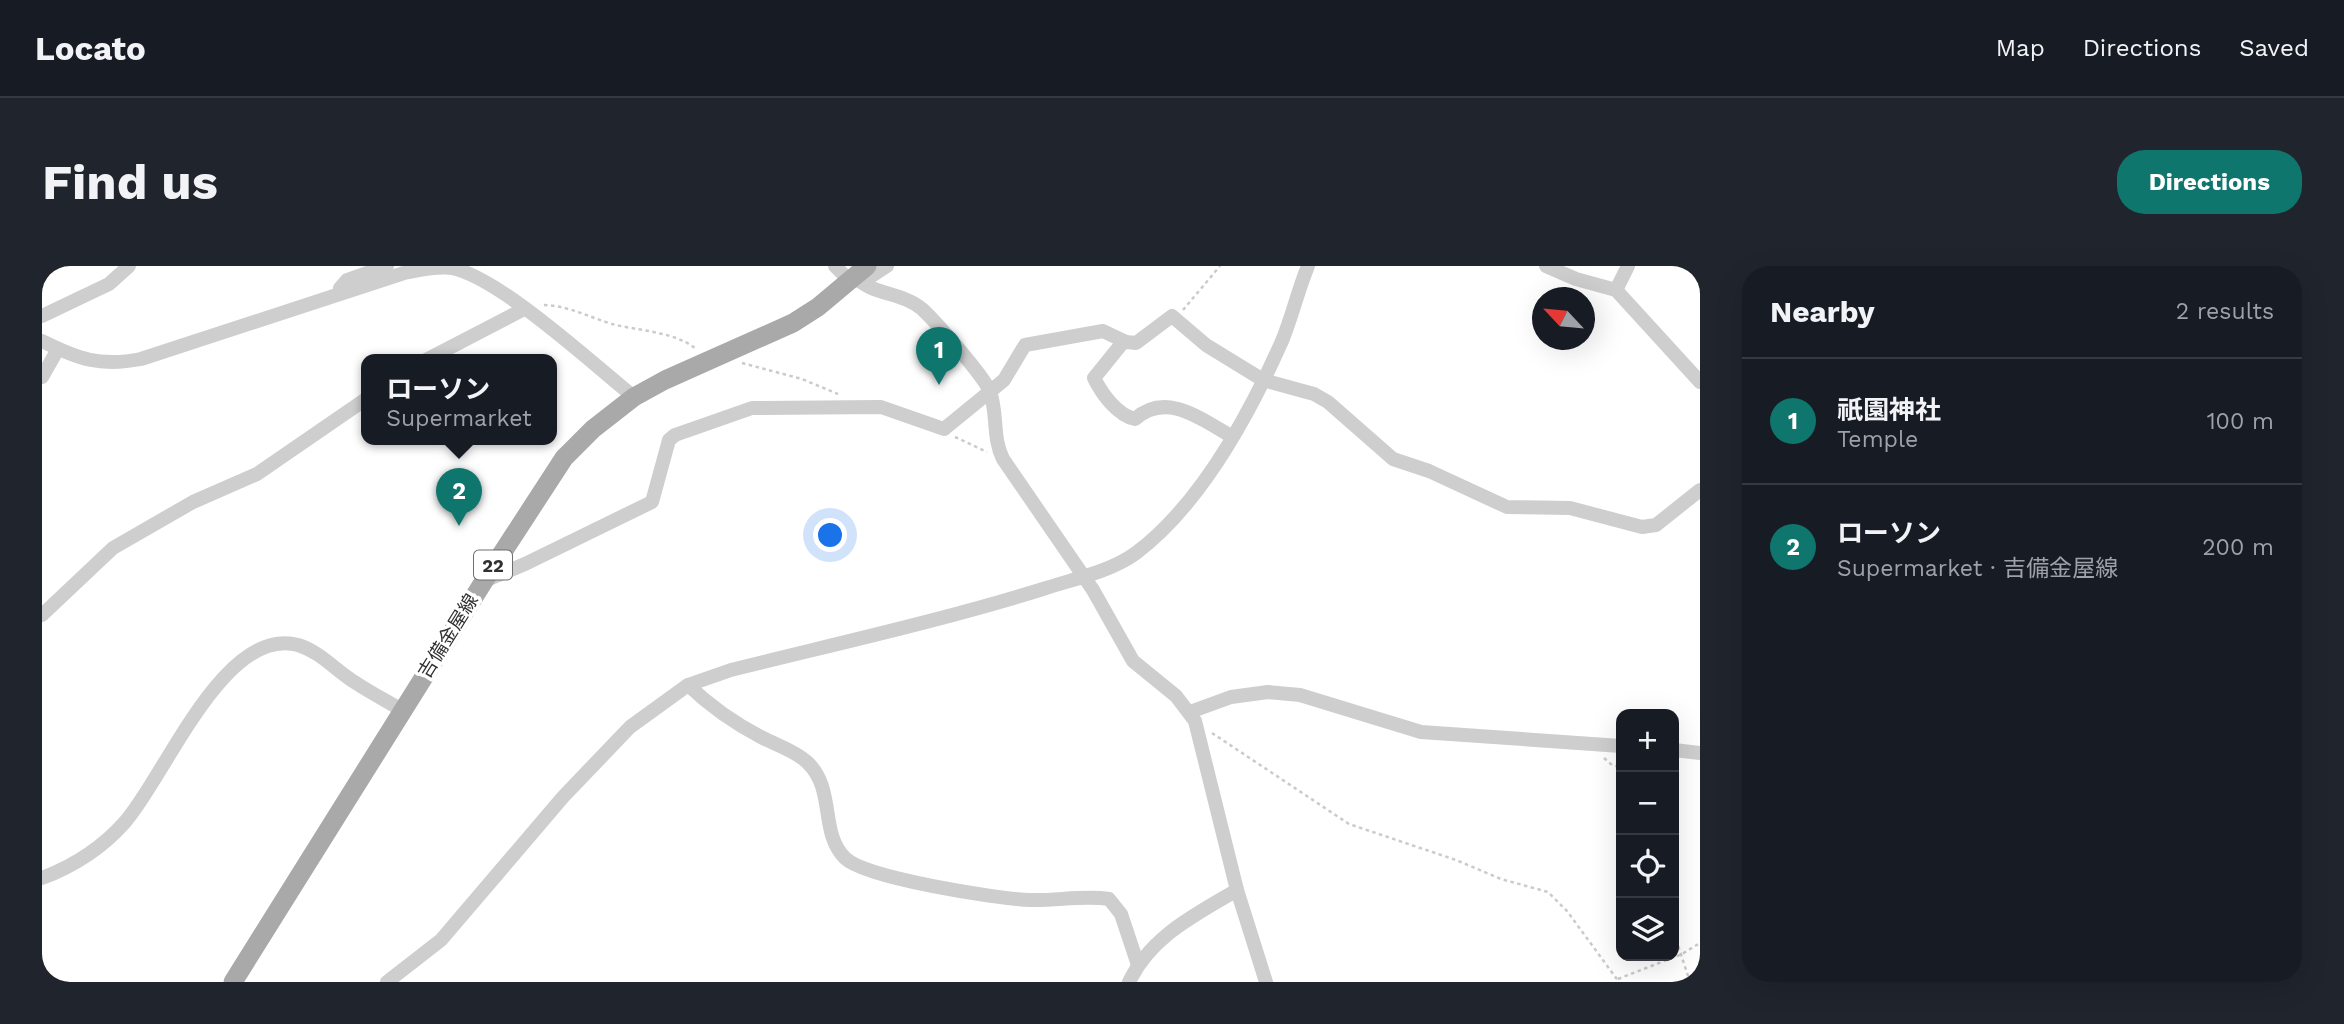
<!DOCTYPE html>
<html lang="en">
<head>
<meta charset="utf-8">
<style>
  body { margin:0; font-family:"Work Sans","Noto Sans JP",sans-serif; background:#20242c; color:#f1f3f6 }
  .controls { position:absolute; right:21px; bottom:21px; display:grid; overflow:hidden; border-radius:14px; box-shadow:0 7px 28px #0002 }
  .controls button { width:63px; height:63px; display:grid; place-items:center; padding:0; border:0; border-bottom:2px solid #363941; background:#171b24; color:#f1f3f6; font:35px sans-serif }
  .compass { position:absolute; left:1490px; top:21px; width:63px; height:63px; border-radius:50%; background:#171b24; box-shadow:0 7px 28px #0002; rotate:296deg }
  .you { position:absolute; left:789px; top:270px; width:24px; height:24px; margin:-18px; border:5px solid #fff; border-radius:50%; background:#1a73e8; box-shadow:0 0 0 10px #1a73e833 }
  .badge { display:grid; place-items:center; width:46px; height:46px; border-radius:50%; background:#0f766e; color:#fff; font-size:23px; font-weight:700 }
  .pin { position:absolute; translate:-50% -58px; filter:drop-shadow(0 2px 4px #0008) }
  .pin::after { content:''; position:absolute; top:37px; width:24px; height:21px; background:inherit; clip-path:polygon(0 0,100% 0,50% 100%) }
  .popup { position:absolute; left:319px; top:88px; width:196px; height:91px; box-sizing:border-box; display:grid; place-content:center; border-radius:14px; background:#171b24; filter:drop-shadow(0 2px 5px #0005); font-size:23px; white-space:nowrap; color:#9ea1a6 }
  .popup b { font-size:26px; color:#f1f3f6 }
  .popup::after { content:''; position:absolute; left:50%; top:100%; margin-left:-14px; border:14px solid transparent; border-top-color:#171b24 }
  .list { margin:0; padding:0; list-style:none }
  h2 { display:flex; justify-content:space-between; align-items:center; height:91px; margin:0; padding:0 28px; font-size:30px }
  h2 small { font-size:23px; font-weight:400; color:#9ea1a6 }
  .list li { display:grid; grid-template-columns:46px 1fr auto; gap:21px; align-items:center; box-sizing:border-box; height:126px; padding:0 28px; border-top:2px solid #363941 }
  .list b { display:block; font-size:26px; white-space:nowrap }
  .list p { margin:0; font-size:23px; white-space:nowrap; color:#9ea1a6 }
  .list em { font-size:23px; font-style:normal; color:#9ea1a6 }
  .icon { flex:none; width:38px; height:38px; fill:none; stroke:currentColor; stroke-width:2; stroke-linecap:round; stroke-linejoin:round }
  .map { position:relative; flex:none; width:1658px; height:716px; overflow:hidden; border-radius:28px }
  header { display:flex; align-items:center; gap:42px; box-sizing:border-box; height:98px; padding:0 35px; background:#171b24; border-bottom:2px solid #363941 }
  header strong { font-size:33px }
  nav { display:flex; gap:38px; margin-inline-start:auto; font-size:24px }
  .intro { display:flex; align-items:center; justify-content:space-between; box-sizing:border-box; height:168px; padding:0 42px }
  h1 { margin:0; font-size:49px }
  .button { padding:18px 32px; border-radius:28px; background:#0f766e; color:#fff; font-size:24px; font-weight:700 }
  main { display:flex; gap:42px; padding:0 42px }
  aside { flex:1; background:#171b24; border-radius:28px; box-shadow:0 7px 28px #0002 }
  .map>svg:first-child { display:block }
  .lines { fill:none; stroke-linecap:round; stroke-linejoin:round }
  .path { stroke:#cbcbcb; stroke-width:2.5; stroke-dasharray:3.5 3.5; stroke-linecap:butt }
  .minor { stroke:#cecece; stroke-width:14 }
  .major { stroke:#a9a9a9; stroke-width:19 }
  .labels { text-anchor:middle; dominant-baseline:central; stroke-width:7; stroke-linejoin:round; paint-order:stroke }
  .shield { fill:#fff; stroke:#6f6f6f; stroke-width:2 }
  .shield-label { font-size:18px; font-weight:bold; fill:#313131 }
  .street-label { font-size:19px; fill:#313131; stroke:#fff }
</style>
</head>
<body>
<header>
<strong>Locato</strong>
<nav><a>Map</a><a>Directions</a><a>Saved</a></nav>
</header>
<div class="intro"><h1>Find us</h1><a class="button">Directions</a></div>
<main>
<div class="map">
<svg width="1658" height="716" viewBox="0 0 1658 716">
  <rect width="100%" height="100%" fill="#fff"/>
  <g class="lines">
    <g class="path">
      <path d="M502 39C527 40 547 51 570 58 597 65 630 65 653 82"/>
      <path d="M1141 44 1178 0"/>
      <path d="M700 97 760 113 796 128"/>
      <path d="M913 171 945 186"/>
      <path d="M1170 467 1307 558 1414 594 1459 613 1506 626 1525 645 1577 716"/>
      <path d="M1562 492 1570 499 1579 501"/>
      <path d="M1632 667 1648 716"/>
      <path d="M1576 713 1640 688 1658 677"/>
    </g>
    <g class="minor">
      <path d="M793 0 808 15"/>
      <path d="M1504 0 1534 13 1574 24 1658 116"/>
      <path d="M813 11C830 29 860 26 880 43 893 55 943 111 948 126 956 148 950 171 961 193L1051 324 1091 395 1134 430 1153 455 1195 624 1224 716"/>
      <path d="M816 14 825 13 845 0"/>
      <path d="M298 22 305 14 345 0"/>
      <path d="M1574 24 1586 0"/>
      <path d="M0 50 67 18 87 0"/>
      <path d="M0 75C36 93 58 101 99 93L362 7C377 4 394 0 410 2 458 12 551 98 592 131"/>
      <path d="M1082 75 1052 112C1060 128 1075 149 1093 153 1124 125 1159 153 1189 170"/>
      <path d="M384 94 482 43"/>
      <path d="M0 111 16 83"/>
      <path d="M442 315 483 298 610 236 627 174 633 169 710 142 839 141 902 163 962 114 983 79 1061 65 1084 76 1094 77 1130 50 1164 79 1221 114 1272 128 1286 136 1351 193 1387 205 1465 241 1528 242 1600 261 1614 259 1658 224"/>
      <path d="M0 349 71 282 151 236 215 208 324 133"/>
      <path d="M646 419C668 440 692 457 719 471 734 479 752 484 765 496 794 523 777 566 803 592 823 612 956 633 988 634 1014 635 1042 629 1067 633L1079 648 1096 699"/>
      <path d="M1148 446 1189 431 1226 426 1258 429 1379 466 1579 480"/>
      <path d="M1632 484 1658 487"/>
      <path d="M0 612C32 600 60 582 83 556 123 511 182 359 256 379 279 386 294 405 314 417 329 427 345 435 360 444"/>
      <path d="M345 716 399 674 521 531 588 461 646 419 689 404C793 378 898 355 1001 323 1031 313 1068 306 1094 287 1158 239 1208 147 1240 75 1250 51 1256 24 1266 0"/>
      <path d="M1087 716C1109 670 1153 649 1195 624"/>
    </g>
    <path class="major" d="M191 716 442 315 522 192 551 163 592 131 623 114 751 57 776 41 825 0"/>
  </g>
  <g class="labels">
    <rect class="shield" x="432" y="284.5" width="38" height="29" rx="5"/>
    <g class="shield-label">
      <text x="451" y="299">22</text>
    </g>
    <g class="street-label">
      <text transform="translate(406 370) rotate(-58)">吉備金屋線</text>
    </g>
  </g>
</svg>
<div class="controls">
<button>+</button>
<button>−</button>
<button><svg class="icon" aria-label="locate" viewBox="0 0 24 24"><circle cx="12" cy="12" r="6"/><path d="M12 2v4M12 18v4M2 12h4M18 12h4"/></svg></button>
<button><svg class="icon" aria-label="layers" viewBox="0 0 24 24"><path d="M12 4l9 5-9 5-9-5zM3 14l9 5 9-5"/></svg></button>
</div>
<svg class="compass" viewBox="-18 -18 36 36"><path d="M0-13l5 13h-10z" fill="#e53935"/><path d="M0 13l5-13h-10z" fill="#9ea1a6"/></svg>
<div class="you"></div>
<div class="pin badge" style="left:897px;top:119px">1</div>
<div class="pin badge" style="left:417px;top:260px">2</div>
<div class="popup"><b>ローソン</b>Supermarket</div>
</div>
<aside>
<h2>Nearby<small>2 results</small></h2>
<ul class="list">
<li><span class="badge">1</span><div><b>祇園神社</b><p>Temple</p></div><em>100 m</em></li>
<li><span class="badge">2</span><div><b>ローソン</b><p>Supermarket · 吉備金屋線</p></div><em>200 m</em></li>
</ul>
</aside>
</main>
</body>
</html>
